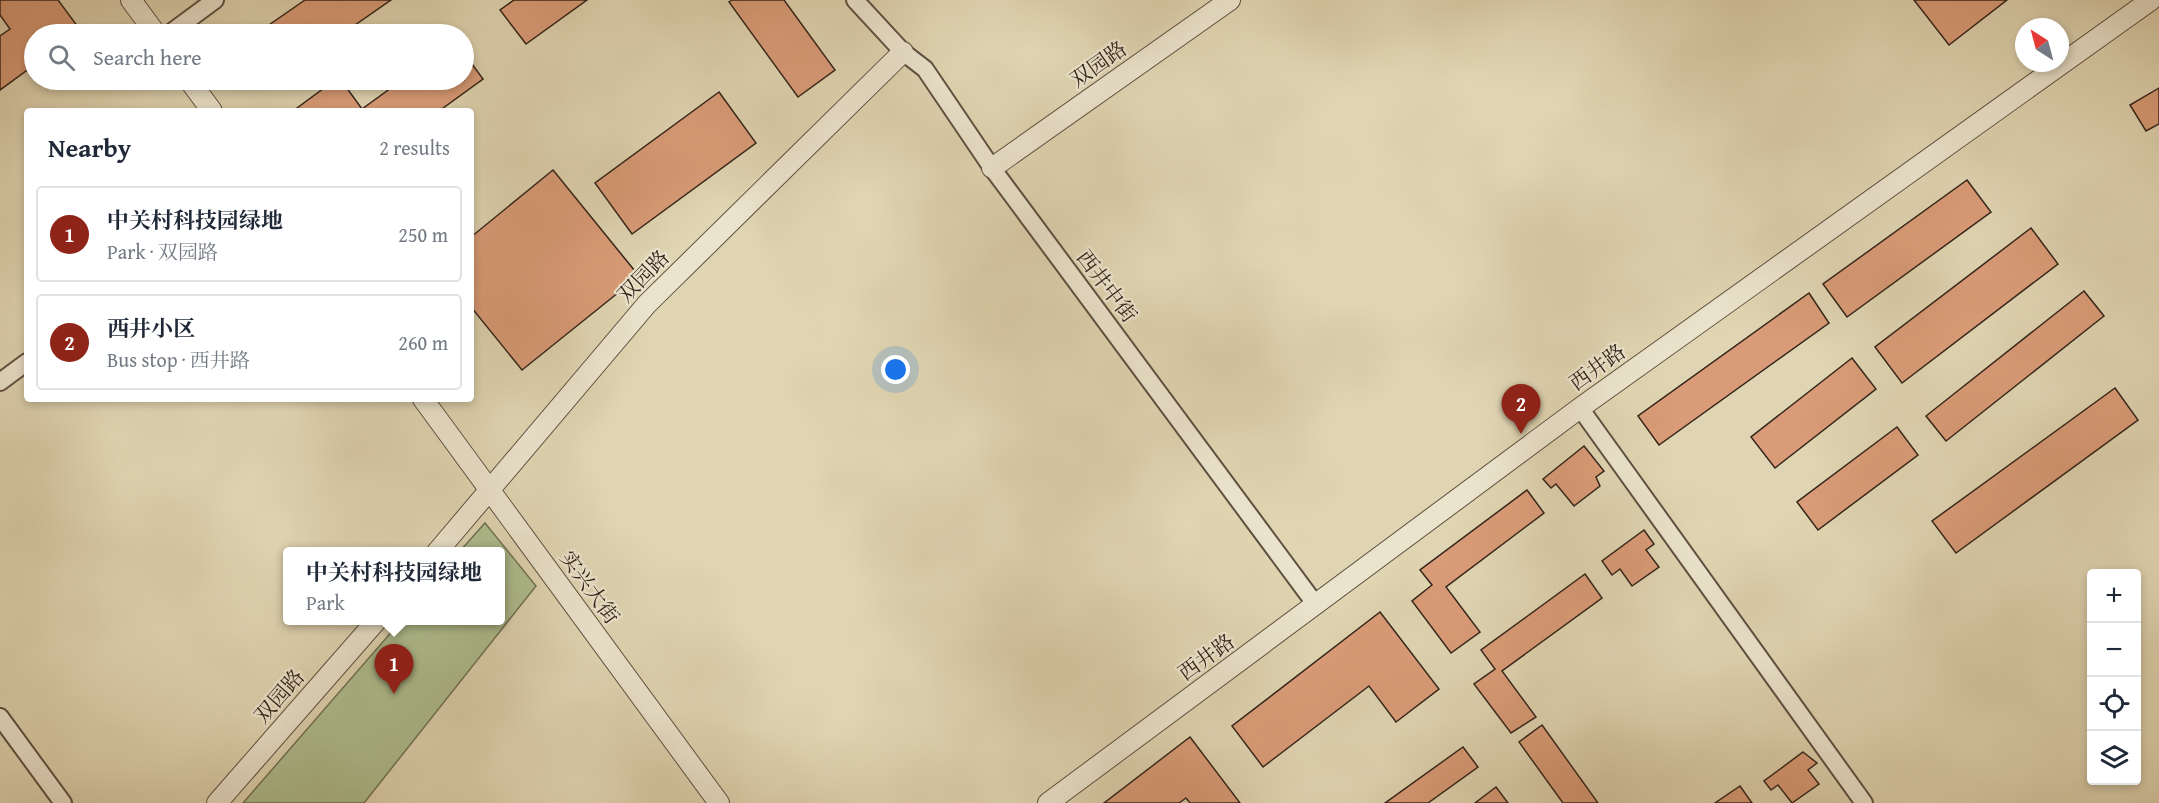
<!DOCTYPE html>
<html lang="en">
<head>
<meta charset="utf-8">
<style>
  body { margin:0; font-family:"Gentium Book Plus","Noto Serif SC",serif; background:#f2f2f3; color:#1f2937 }
  .controls { position:absolute; right:18px; bottom:18px; display:grid; overflow:hidden; border-radius:6px; box-shadow:0 3px 9px #0003 }
  .controls button { width:54px; height:54px; display:grid; place-items:center; padding:0; border:0; border-bottom:2px solid #e0e1e3; background:#fff; color:#1f2937; font:30px sans-serif }
  .compass { position:absolute; left:2015px; top:18px; width:54px; height:54px; border-radius:50%; background:#fff; box-shadow:0 3px 9px #0003; rotate:324deg }
  .you { position:absolute; left:896px; top:370px; width:21px; height:21px; margin:-15px; border:4px solid #fff; border-radius:50%; background:#1a73e8; box-shadow:0 0 0 9px #1a73e833 }
  .badge { display:grid; place-items:center; width:39px; height:39px; border-radius:50%; background:#8f2418; color:#fff; font-size:20px; font-weight:700 }
  .pin { position:absolute; translate:-50% -50px; filter:drop-shadow(0 2px 3px #0008) }
  .pin::after { content:''; position:absolute; top:32px; width:21px; height:18px; background:inherit; clip-path:polygon(0 0,100% 0,50% 100%) }
  .popup { position:absolute; left:283px; top:547px; width:222px; height:78px; box-sizing:border-box; display:grid; place-content:center; border-radius:6px; background:#fff; filter:drop-shadow(0 2px 4px #0005); font-size:20px; white-space:nowrap; color:#747a83 }
  .popup b { font-size:22px; color:#1f2937 }
  .popup::after { content:''; position:absolute; left:50%; top:100%; margin-left:-12px; border:12px solid transparent; border-top-color:#fff }
  .list { margin:0; padding:0; list-style:none }
  h2 { display:flex; justify-content:space-between; align-items:center; height:78px; margin:0; padding:0 24px; font-size:26px }
  h2 small { font-size:20px; font-weight:400; color:#747a83 }
  .list li { display:grid; grid-template-columns:39px 1fr auto; gap:18px; align-items:center; box-sizing:border-box; height:96px; margin:0 12px 12px; padding:0 12px; border:2px solid #e0e1e3; border-radius:6px }
  .list b { display:block; font-size:22px; white-space:nowrap }
  .list p { margin:0; font-size:20px; white-space:nowrap; color:#747a83 }
  .list em { font-size:20px; font-style:normal; color:#747a83 }
  .icon { flex:none; width:33px; height:33px; fill:none; stroke:currentColor; stroke-width:2; stroke-linecap:round; stroke-linejoin:round }
  .map { position:relative; flex:none; width:2159px; height:803px; overflow:hidden }
  .search { position:absolute; background:#fff; box-shadow:0 3px 9px #0003; left:24px; top:24px; width:450px; height:66px; display:flex; align-items:center; gap:15px; box-sizing:border-box; padding:0 21px; border-radius:33px; color:#747a83; font-size:22px }
  .panel { position:absolute; background:#fff; box-shadow:0 3px 9px #0003; left:24px; top:108px; width:450px; height:294px; border-radius:6px }
  .map>svg:first-child { display:block }
  .green { fill:#aebe8f; stroke:#717155; stroke-width:1.5 }
  .building { fill:#da9c78; stroke:#34241b; stroke-width:1.5 }
  .lines { fill:none; stroke-linecap:round; stroke-linejoin:round }
  .minor-casing { stroke:#5f5041; stroke-width:20 }
  .tertiary-casing { stroke:#5f5041; stroke-width:22 }
  .minor { stroke:#ebe4cd; stroke-width:16 }
  .tertiary { stroke:#ebe4cd; stroke-width:20 }
  .labels { text-anchor:middle; dominant-baseline:central; stroke-width:4.5; stroke-linejoin:round; paint-order:stroke }
  .street-label { font-size:21px; fill:#34241b; stroke:#ebe4cd }
</style>
</head>
<body>
<div class="map">
<svg width="2159" height="803" viewBox="0 0 2159 803">
  <rect width="100%" height="100%" fill="#e0d5b2"/>
  <filter id="stains"><feTurbulence type="fractalNoise" baseFrequency=".00333" numOctaves="4"/><feColorMatrix values="0 0 0 0 .2 0 0 0 0 .09 0 0 0 0 .02 0 0 0 .5 -.17"/></filter>
  <radialGradient id="worn" r=".72"><stop offset=".6" stop-color="#630" stop-opacity="0"/><stop offset="1" stop-color="#630" stop-opacity=".3"/></radialGradient>
  <path class="green" d="M485 523 536 586 364 803H243L401 621 500 620V552L460 551Z"/>
  <g class="building">
    <path d="M0 0H58L81 31 76 34H34V65L0 90V36L10 29 0 15Z"/>
    <path d="M305 0H391L342 34H256Z"/>
    <path d="M514 0H587L526 44 500 10Z"/>
    <path d="M732 0H784L835 70 798 97 729 2Z"/>
    <path d="M1914 0H2007L1949 45Z"/>
    <path d="M464 53 483 79 439 111H293L335 80H341L362 109 402 80H464Z"/>
    <path d="M258 80H279L265 89Z"/>
    <path d="M2159 88V124L2146 131 2130 105Z"/>
    <path d="M719 92 756 143 632 234 595 183Z"/>
    <path d="M553 170 639 276 522 370 471 307V237Z"/>
    <path d="M1967 180 1991 212 1847 317 1823 284Z"/>
    <path d="M2031 228 2058 264 1902 383 1875 347Z"/>
    <path d="M2084 291 2104 316 1946 441 1926 416Z"/>
    <path d="M1809 293 1829 323 1659 445 1638 416Z"/>
    <path d="M1852 358 1876 389 1775 468 1751 437Z"/>
    <path d="M2115 388 2138 420 1956 553 1932 521Z"/>
    <path d="M1897 427 1918 455 1818 530 1797 502Z"/>
    <path d="M1584 446 1604 471 1596 477 1600 486 1574 506 1556 484 1551 488 1543 479Z"/>
    <path d="M1527 490 1544 513 1446 587 1480 632 1451 653 1412 601 1432 585 1420 570Z"/>
    <path d="M1644 530 1654 544 1646 550 1659 567 1632 586 1620 569 1612 575 1602 561Z"/>
    <path d="M1585 574 1602 598 1502 671 1536 717 1511 733 1474 684 1495 669 1481 650Z"/>
    <path d="M1380 612 1439 689 1396 722 1369 686 1263 767 1232 726Z"/>
    <path d="M1542 725 1598 803H1563L1519 742Z"/>
    <path d="M1190 737 1240 803H1190L1186 798 1179 803H1104Z"/>
    <path d="M1463 747 1478 767 1428 803H1385Z"/>
    <path d="M1803 752 1817 763 1808 770 1819 784 1792 803 1778 785 1771 790 1764 781Z"/>
    <path d="M1740 786 1752 803H1715Z"/>
    <path d="M1496 787 1508 803H1475Z"/>
  </g>
  <g class="lines">
    <defs>
      <g id="minor">
        <path d="M855 0 903 52 925 69 992 168 1316 605"/>
        <path d="M169 34 215 0"/>
        <path d="M0 382 27 362"/>
        <path d="M1580 408 1864 803"/>
        <path d="M0 717 63 803"/>
      </g>
      <g id="tertiary">
        <path d="M131 0 156 34"/>
        <path d="M189 80 212 111"/>
        <path d="M992 168 1230 0"/>
        <path d="M423 399 719 803"/>
        <path d="M437 552 647 304 903 52"/>
        <path d="M217 803 377 620"/>
        <path d="M1048 803 1580 408 2151 0"/>
      </g>
    </defs>
    <use href="#minor" class="minor-casing"/>
    <use href="#tertiary" class="tertiary-casing"/>
    <use href="#minor" class="minor"/>
    <use href="#tertiary" class="tertiary"/>
  </g>
  <g class="labels">
    <g class="street-label">
      <text transform="translate(1098 64) rotate(-35)">双园路</text>
      <text transform="translate(643 276) rotate(-46)">双园路</text>
      <text transform="translate(1107 286) rotate(53)">西井中街</text>
      <text transform="translate(1597 367) rotate(-36)">西井路</text>
      <text transform="translate(590 587) rotate(54)">实兴大街</text>
      <text transform="translate(1206 657) rotate(-36)">西井路</text>
      <text transform="translate(279 696) rotate(-49)">双园路</text>
    </g>
  </g>
  <rect width="100%" height="100%" filter="url(#stains)"/>
  <rect width="100%" height="100%" fill="url(#worn)"/>
</svg>
<div class="controls">
<button>+</button>
<button>−</button>
<button><svg class="icon" aria-label="locate" viewBox="0 0 24 24"><circle cx="12" cy="12" r="6"/><path d="M12 2v4M12 18v4M2 12h4M18 12h4"/></svg></button>
<button><svg class="icon" aria-label="layers" viewBox="0 0 24 24"><path d="M12 4l9 5-9 5-9-5zM3 14l9 5 9-5"/></svg></button>
</div>
<svg class="compass" viewBox="-18 -18 36 36"><path d="M0-13l5 13h-10z" fill="#e53935"/><path d="M0 13l5-13h-10z" fill="#747a83"/></svg>
<div class="you"></div>
<div class="pin badge" style="left:394px;top:694px">1</div>
<div class="popup"><b>中关村科技园绿地</b>Park</div>
<div class="pin badge" style="left:1521px;top:434px">2</div>
<div class="search"><svg class="icon" aria-label="search" viewBox="0 0 24 24"><circle cx="10" cy="10" r="6"/><path d="M15 15l6 6"/></svg>Search here</div>
<section class="panel">
<h2>Nearby<small>2 results</small></h2>
<ul class="list">
<li><span class="badge">1</span><div><b>中关村科技园绿地</b><p>Park · 双园路</p></div><em>250 m</em></li>
<li><span class="badge">2</span><div><b>西井小区</b><p>Bus stop · 西井路</p></div><em>260 m</em></li>
</ul>
</section>
</div>
</body>
</html>
